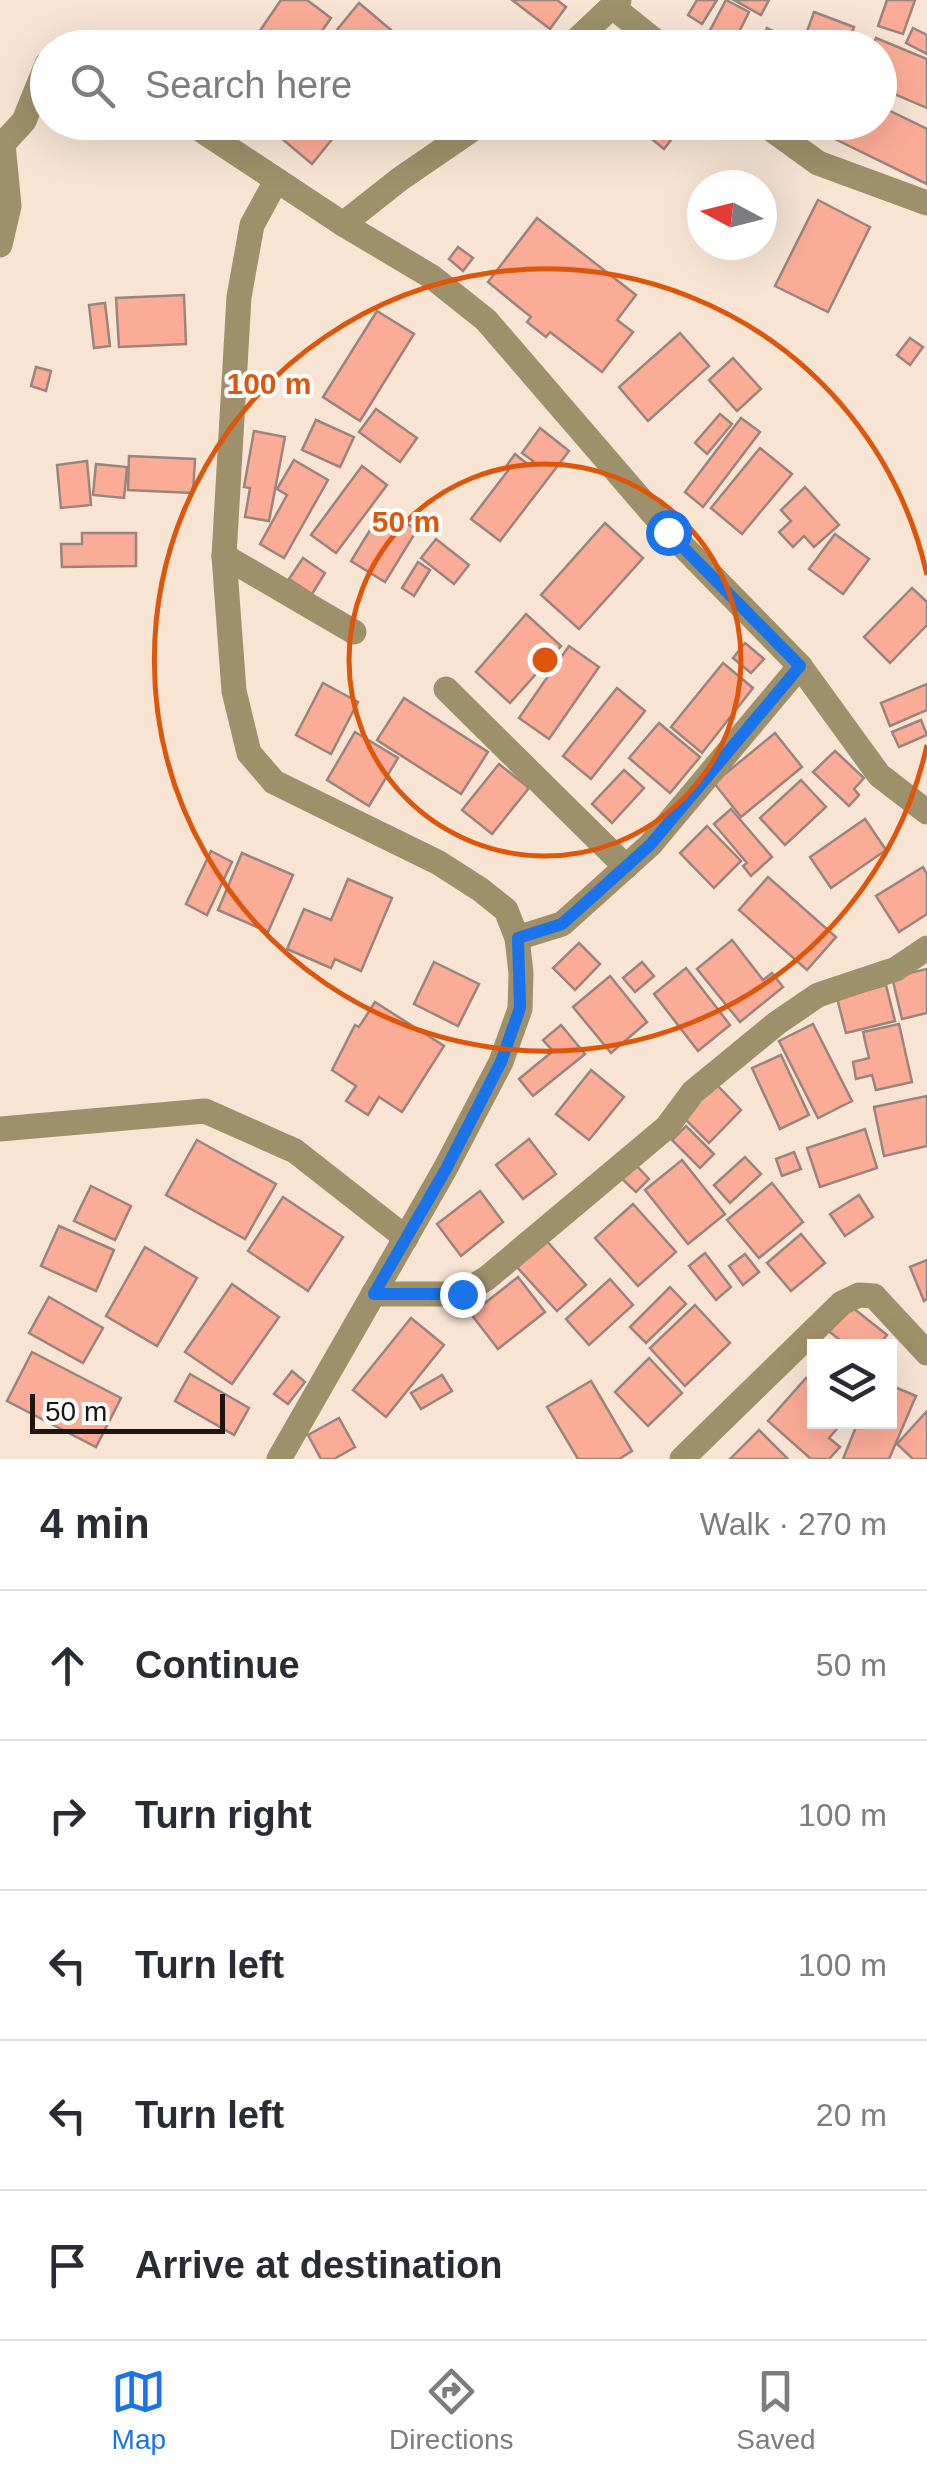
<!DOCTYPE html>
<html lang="en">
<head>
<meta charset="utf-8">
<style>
  body { margin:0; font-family:Arial,sans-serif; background:#f2f2f3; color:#2b2b33 }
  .controls { position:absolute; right:30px; bottom:30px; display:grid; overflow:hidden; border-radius:0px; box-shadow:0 10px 40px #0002 }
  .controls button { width:90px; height:90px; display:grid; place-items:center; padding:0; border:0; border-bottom:2px solid #e1e1e2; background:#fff; color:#2b2b33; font:50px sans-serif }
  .compass { position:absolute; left:687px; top:170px; width:90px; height:90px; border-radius:50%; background:#fff; box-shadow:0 10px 40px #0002; rotate:277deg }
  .scale { position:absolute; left:30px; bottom:25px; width:195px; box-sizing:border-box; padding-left:10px; border:5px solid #1c1510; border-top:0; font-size:28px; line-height:35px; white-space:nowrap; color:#1c1510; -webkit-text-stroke:8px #fff; paint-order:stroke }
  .stop { position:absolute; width:30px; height:30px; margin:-22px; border:8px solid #1a73e8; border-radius:50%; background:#fff }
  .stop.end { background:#1a73e8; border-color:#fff; box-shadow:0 2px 10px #0008 }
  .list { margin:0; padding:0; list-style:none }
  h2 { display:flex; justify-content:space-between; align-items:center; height:130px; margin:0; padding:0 40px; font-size:42px }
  h2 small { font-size:32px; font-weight:400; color:#7c7c81 }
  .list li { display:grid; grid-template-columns:65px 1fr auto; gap:30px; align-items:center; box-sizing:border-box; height:150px; padding:0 40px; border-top:2px solid #e1e1e2 }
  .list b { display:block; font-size:38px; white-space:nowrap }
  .list em { font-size:32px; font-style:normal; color:#7c7c81 }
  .icon { flex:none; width:55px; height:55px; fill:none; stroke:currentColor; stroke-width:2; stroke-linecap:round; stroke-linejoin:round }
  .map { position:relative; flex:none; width:927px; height:1459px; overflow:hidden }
  .search { position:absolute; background:#fff; box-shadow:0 10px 40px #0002; left:30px; right:30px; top:30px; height:110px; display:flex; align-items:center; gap:25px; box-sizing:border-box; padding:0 35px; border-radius:55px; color:#7c7c81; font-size:38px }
  .sheet { height:880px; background:#fff }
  nav { display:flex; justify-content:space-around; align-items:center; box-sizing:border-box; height:140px; border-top:2px solid #e1e1e2; background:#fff; font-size:28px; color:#7c7c81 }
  nav a { display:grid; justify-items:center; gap:5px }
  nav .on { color:#1a73e8 }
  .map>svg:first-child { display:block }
  .building { fill:#fbac97; stroke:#9b847d; stroke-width:2.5 }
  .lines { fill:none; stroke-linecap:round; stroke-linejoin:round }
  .minor { stroke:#9d906a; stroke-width:25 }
  .route { stroke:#1a73e8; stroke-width:12 }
  .ring { fill:none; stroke:#de560c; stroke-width:5 }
  .centre { fill:#de560c; stroke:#fff; stroke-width:5 }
  .ring-label { font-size:30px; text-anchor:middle; font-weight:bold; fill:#de560c; stroke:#fff; stroke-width:8; stroke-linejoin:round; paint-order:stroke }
</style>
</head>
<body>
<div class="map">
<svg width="927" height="1459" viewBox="0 0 927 1459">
  <rect width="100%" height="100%" fill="#f7e4d3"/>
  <g class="building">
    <path d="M281 0H307L331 18 310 48H248Z"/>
    <path d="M512 0H557L566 7 550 29Z"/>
    <path d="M697 0H717L702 24 688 15Z"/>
    <path d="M726 0 749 12 731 48 707 36Z"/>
    <path d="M734 0H769L761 15Z"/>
    <path d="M887 0H915L903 34 878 26Z"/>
    <path d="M359 3 410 46 409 48H322Z"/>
    <path d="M814 12 854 27 846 48H801Z"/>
    <path d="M767 28 791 40 787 48H757Z"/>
    <path d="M913 28 927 35V54L906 43Z"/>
    <path d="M876 38 927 59V108L880 88V48H872Z"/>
    <path d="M880 106 927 129V184L835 139 843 122H880Z"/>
    <path d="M262 122H346L312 164Z"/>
    <path d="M631 122H685L664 149Z"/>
    <path d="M818 200 870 227 828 312 775 286Z"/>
    <path d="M537 218 636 295 617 320 633 332 602 372 550 332 546 337 527 322 531 317 488 282Z"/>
    <path d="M458 247 473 258 463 271 449 259Z"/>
    <path d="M184 295 186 344 119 347 116 298Z"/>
    <path d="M105 303 110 346 94 348 89 305Z"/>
    <path d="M377 311 414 334 360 421 323 397Z"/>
    <path d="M680 333 709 366 648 421 619 387Z"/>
    <path d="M910 338 923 347 910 365 897 355Z"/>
    <path d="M733 358 761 389 737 411 709 380Z"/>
    <path d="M36 367 51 371 46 391 31 386Z"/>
    <path d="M376 409 417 438 400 462 359 432Z"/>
    <path d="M720 414 732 424 707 454 695 443Z"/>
    <path d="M741 418 760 432 703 507 685 492Z"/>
    <path d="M316 420 354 437 340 467 302 450Z"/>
    <path d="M540 428 569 451 500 541 471 519 510 468 507 465 515 454 530 466 533 461 522 453Z"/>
    <path d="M254 431 285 437 269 521 245 517 250 488 244 487Z"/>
    <path d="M760 448 792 474 742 534 711 508Z"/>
    <path d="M129 456 195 459 193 493 128 490Z"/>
    <path d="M294 460 328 480 284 558 260 544 287 495 277 489Z"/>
    <path d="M87 461 91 505 61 508 57 465Z"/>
    <path d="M96 464 127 467 124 498 93 495Z"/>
    <path d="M362 466 387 485 336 553 311 535Z"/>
    <path d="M805 487 839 525 814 547 804 536 793 547 779 532 791 521 781 510Z"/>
    <path d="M383 509 417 530 385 582 351 561Z"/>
    <path d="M605 523 643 558 579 629 541 595Z"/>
    <path d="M82 533H136V566L62 567 61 544H82Z"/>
    <path d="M835 534 869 559 843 594 809 569Z"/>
    <path d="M436 539 469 565 454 584 421 558Z"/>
    <path d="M303 558 325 573 312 594 289 579Z"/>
    <path d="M418 562 430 570 414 596 402 588Z"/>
    <path d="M912 588 927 602V625L890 663 864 637Z"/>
    <path d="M526 614 561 646 510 703 476 672Z"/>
    <path d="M745 643 764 659 751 673 733 658Z"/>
    <path d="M569 646 599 667 549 739 519 718Z"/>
    <path d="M723 663 753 688 702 753 671 727Z"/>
    <path d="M323 683 358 702 331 754 296 735Z"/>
    <path d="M927 684V710L890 726 881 703Z"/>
    <path d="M617 688 645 711 591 779 563 756Z"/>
    <path d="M404 698 488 752 461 794 377 740Z"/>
    <path d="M921 720 927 735 899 747 892 732Z"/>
    <path d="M659 723 700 757 670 793 629 758Z"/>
    <path d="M355 732 398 758 369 806 327 780Z"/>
    <path d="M775 733 802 767 741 817 714 783Z"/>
    <path d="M835 751 864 778 854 789 859 795 849 806 813 772Z"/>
    <path d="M499 764 529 788 492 834 462 810Z"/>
    <path d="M624 770 644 788 612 823 592 804Z"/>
    <path d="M801 780 826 807 785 845 760 818Z"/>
    <path d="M731 809 772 857 751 876 743 866 747 863 714 824Z"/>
    <path d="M865 819 886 850 831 888 810 857Z"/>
    <path d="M707 826 741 861 714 888 680 853Z"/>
    <path d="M211 851 232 862 207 915 186 904Z"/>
    <path d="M242 853 293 875 268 932 218 910Z"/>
    <path d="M923 867 927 874V914L899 932 876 896Z"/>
    <path d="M768 877 836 937 807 970 739 910Z"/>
    <path d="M348 879 392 898 361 971 335 959 331 968 287 949 304 909 331 920Z"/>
    <path d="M732 940 763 980 772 973 783 987 740 1022 697 969Z"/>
    <path d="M579 943 600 964 575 990 553 968Z"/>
    <path d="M434 962 479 984 458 1026 414 1004Z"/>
    <path d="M642 962 654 976 635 992 623 978Z"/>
    <path d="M686 968 730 1025 698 1051 654 994Z"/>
    <path d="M927 969V1013L902 1019 892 977Z"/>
    <path d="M610 976 647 1022 611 1053 573 1007Z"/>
    <path d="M886 985 895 1021 846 1033 837 998Z"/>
    <path d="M375 1002 444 1046 402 1112 379 1097 368 1115 346 1101 356 1086 332 1070 355 1025 359 1027Z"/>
    <path d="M813 1024 852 1101 818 1118 779 1041Z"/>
    <path d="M899 1024 912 1082 876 1090 872 1075 856 1079 853 1062 869 1058 863 1032Z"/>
    <path d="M561 1025 585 1054 533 1096 519 1079 553 1051 543 1040Z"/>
    <path d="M781 1055 809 1115 780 1129 752 1068Z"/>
    <path d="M591 1070 624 1097 589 1140 556 1114Z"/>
    <path d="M716 1084 741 1110 709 1143 683 1117Z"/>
    <path d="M927 1096V1146L884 1156 874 1107Z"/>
    <path d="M686 1126 714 1154 700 1168 672 1140Z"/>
    <path d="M865 1129 877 1168 820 1187 807 1148Z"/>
    <path d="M529 1139 556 1174 523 1199 496 1165Z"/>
    <path d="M197 1140 276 1184 245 1239 166 1195Z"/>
    <path d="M794 1152 801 1169 782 1176 776 1159Z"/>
    <path d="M745 1157 761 1174 730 1203 714 1185Z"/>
    <path d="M682 1160 725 1214 688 1244 645 1190Z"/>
    <path d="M635 1164 649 1179 636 1192 621 1178Z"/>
    <path d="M772 1183 803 1222 759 1258 727 1220Z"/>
    <path d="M91 1186 131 1206 115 1240 74 1221Z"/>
    <path d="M480 1191 503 1222 461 1256 437 1224Z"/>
    <path d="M859 1195 873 1217 845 1236 830 1214Z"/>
    <path d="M283 1197 343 1237 308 1291 248 1251Z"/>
    <path d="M633 1204 676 1252 638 1286 595 1238Z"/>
    <path d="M59 1226 114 1250 96 1291 41 1266Z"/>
    <path d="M801 1234 825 1263 791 1291 767 1263Z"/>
    <path d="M545 1239 586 1285 557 1311 516 1266Z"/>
    <path d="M145 1247 197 1278 157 1346 106 1316Z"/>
    <path d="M705 1253 731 1287 716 1300 689 1266Z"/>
    <path d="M745 1254 759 1272 743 1285 729 1266Z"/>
    <path d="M927 1260V1299L924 1301 910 1267Z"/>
    <path d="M518 1277 545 1312 498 1349 471 1314Z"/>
    <path d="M610 1279 633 1305 589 1345 566 1319Z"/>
    <path d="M232 1284 279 1317 232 1384 185 1352Z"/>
    <path d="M670 1287 686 1304 646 1343 630 1327Z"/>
    <path d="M49 1297 103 1328 83 1363 29 1333Z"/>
    <path d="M848 1304 887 1335 878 1346H848L827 1330Z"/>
    <path d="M695 1305 730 1343 685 1386 650 1348Z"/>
    <path d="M411 1318 444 1345 386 1417 353 1390Z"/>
    <path d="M32 1352 121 1398 96 1447 7 1401Z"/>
    <path d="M649 1358 682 1393 648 1426 615 1392Z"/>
    <path d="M292 1371 305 1382 288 1404 274 1394Z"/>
    <path d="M190 1374 249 1408 234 1435 175 1401Z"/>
    <path d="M442 1375 452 1391 421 1409 411 1393Z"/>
    <path d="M806 1378 814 1385V1422H843L829 1438 840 1447 829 1459H811L768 1421Z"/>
    <path d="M591 1381 632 1451 619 1459H578L547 1407Z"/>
    <path d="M890 1385 916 1396 889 1459H843L858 1422H890Z"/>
    <path d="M927 1411V1459H913L897 1444Z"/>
    <path d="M339 1418 355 1447 334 1459H321L308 1435Z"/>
    <path d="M759 1430 788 1459H730Z"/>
  </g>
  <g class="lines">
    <g class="minor">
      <path d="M614 8 664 48"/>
      <path d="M568 48 619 0"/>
      <path d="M189 122 343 224 432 277 486 320 668 531 800 666 879 775 927 812"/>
      <path d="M761 122 818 163 927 203"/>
      <path d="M0 147 24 121 47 64"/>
      <path d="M276 181 252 225 239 297 224 556 234 691 249 753 274 782 439 863 481 890 506 910 517 938 521 973 520 1009 501 1062 445 1169 279 1459"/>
      <path d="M343 224 400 179 483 122"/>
      <path d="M0 245 9 206 3 144"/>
      <path d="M224 556 354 632"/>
      <path d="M446 689 626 867"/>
      <path d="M517 938 562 924 650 845 800 666"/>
      <path d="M0 1129 205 1111 295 1151 406 1238"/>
      <path d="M373 1294H461L487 1278 667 1127 693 1092 777 1023 818 995 896 969 927 948"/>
      <path d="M682 1459 842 1303 859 1295 874 1296 927 1353"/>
    </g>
  </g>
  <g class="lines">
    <path class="route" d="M462 1294H374L446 1169 501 1062 520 1008 518 938 562 924 650 845 800 666 668 532"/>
  </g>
  <g class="ring">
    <circle cx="545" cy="660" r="196"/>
    <path d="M927 745A391 391 0 1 1 927 575"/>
  </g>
  <circle cx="545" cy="660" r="15" class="centre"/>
  <g class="ring-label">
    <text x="269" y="394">100 m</text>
    <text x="406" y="532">50 m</text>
  </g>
</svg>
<div class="controls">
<button><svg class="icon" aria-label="layers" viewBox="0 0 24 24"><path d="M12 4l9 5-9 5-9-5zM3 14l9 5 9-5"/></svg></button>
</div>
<svg class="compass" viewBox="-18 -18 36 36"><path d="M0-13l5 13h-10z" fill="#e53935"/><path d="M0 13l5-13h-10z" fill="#7c7c81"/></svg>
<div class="scale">50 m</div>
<div class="stop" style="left:668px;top:532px"></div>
<div class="stop end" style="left:462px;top:1294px"></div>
<div class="search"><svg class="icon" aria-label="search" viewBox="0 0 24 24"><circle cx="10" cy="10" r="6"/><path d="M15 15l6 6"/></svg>Search here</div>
</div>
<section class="sheet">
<h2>4 min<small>Walk · 270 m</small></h2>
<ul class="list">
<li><svg class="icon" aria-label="ahead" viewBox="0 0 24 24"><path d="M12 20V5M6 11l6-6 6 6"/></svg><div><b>Continue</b></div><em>50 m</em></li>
<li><svg class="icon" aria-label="right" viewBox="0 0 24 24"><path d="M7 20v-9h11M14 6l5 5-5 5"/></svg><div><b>Turn right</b></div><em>100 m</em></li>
<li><svg class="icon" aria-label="left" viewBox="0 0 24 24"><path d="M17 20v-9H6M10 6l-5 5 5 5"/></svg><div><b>Turn left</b></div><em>100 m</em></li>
<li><svg class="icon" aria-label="left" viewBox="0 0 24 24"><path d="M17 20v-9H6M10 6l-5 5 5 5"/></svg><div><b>Turn left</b></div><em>20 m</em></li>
<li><svg class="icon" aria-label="arrive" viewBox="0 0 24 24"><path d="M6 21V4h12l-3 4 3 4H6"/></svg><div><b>Arrive at destination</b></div></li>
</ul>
</section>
<nav>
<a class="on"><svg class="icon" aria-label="map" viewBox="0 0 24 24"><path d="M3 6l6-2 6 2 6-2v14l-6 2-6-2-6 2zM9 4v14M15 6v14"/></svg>Map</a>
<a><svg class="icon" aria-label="directions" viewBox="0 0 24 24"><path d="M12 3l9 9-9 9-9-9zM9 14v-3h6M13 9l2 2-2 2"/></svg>Directions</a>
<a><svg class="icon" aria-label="saved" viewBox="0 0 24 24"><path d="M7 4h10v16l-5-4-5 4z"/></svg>Saved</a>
</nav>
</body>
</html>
